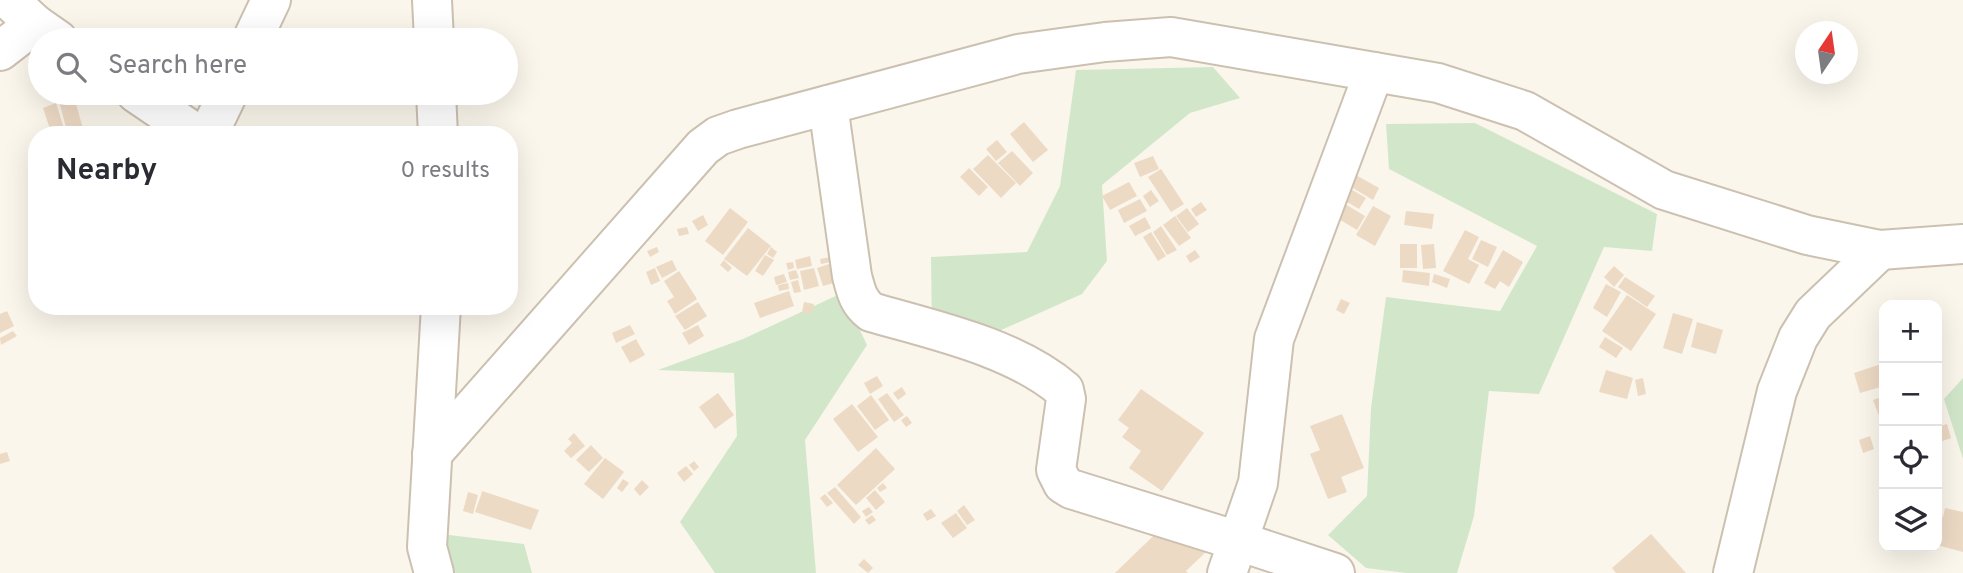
<!DOCTYPE html>
<html lang="en">
<head>
<meta charset="utf-8">
<style>
  body { margin:0; font-family:Overpass,sans-serif; background:#f2f2f3; color:#2b2b33 }
  .controls { position:absolute; right:21px; bottom:21px; display:grid; overflow:hidden; border-radius:14px; box-shadow:0 7px 28px #0002 }
  .controls button { width:63px; height:63px; display:grid; place-items:center; padding:0; border:0; border-bottom:2px solid #e1e1e2; background:#fff; color:#2b2b33; font:35px sans-serif }
  .compass { position:absolute; left:1795px; top:21px; width:63px; height:63px; border-radius:50%; background:#fff; box-shadow:0 7px 28px #0002; rotate:13deg }
  .list { margin:0; padding:0; list-style:none }
  h2 { display:flex; justify-content:space-between; align-items:center; height:91px; margin:0; padding:0 28px; font-size:30px }
  h2 small { font-size:23px; font-weight:400; color:#7c7c81 }
  .icon { flex:none; width:38px; height:38px; fill:none; stroke:currentColor; stroke-width:2; stroke-linecap:round; stroke-linejoin:round }
  .map { position:relative; flex:none; width:1963px; height:573px; overflow:hidden }
  .search { position:absolute; background:#fff; box-shadow:0 7px 28px #0002; left:28px; top:28px; width:490px; height:77px; display:flex; align-items:center; gap:18px; box-sizing:border-box; padding:0 24px; border-radius:38px; color:#7c7c81; font-size:26px }
  .panel { position:absolute; background:#fff; box-shadow:0 7px 28px #0002; left:28px; top:126px; width:490px; height:189px; border-radius:28px }
  .map>svg:first-child { display:block }
  .green { fill:#d2e7ca }
  .building { fill:#eddac5 }
  .lines { fill:none; stroke-linecap:round; stroke-linejoin:round }
  .minor-casing { stroke:#ccc0b1; stroke-width:42 }
  .minor { stroke:#fff; stroke-width:38 }
</style>
</head>
<body>
<div class="map">
<svg width="1963" height="573" viewBox="0 0 1963 573">
  <rect width="100%" height="100%" fill="#fbf6eb"/>
  <g class="green">
    <path d="M1213 67 1240 98 1190 113 1102 185 1107 261 1082 294 990 335 932 333 931 257 1027 252 1060 186 1076 70Z"/>
    <path d="M1475 123 1657 214 1652 251 1604 247 1539 394 1489 391 1474 516 1457 573H1406L1366 568 1328 535 1367 496 1371 408 1386 297 1500 311 1537 246 1389 169 1386 124Z"/>
    <path d="M842 293 867 345 805 440 816 573H715L680 522 737 436 734 373 658 370 743 339Z"/>
    <path d="M1963 378V459L1944 399Z"/>
    <path d="M441 534 524 544 532 573H450Z"/>
  </g>
  <g class="building">
    <path d="M74 97 84 132 68 135 59 101Z"/>
    <path d="M56 103 66 135H52L43 108Z"/>
    <path d="M1024 122 1048 150 1033 162 1010 134Z"/>
    <path d="M997 140 1007 152 996 161 986 149Z"/>
    <path d="M1012 151 1033 173 1020 186 998 163Z"/>
    <path d="M988 155 1016 183 1001 198 973 169Z"/>
    <path d="M1153 156 1159 169 1140 177 1134 163Z"/>
    <path d="M969 168 988 187 979 196 960 177Z"/>
    <path d="M1161 169 1184 204 1171 212 1148 177Z"/>
    <path d="M1347 170 1379 188 1373 200 1341 181Z"/>
    <path d="M1129 182 1137 196 1110 210 1102 196Z"/>
    <path d="M1344 185 1366 198 1359 209 1337 196Z"/>
    <path d="M1151 190 1159 201 1150 207 1143 196Z"/>
    <path d="M1140 199 1147 211 1124 223 1118 210Z"/>
    <path d="M1201 202 1207 210 1196 217 1191 209Z"/>
    <path d="M1345 204 1365 216 1357 230 1337 218Z"/>
    <path d="M1373 206 1391 216 1375 246 1356 235Z"/>
    <path d="M730 208 748 222 723 255 705 241Z"/>
    <path d="M1187 208 1199 224 1188 232 1176 216Z"/>
    <path d="M1406 211 1434 214 1432 229 1404 225Z"/>
    <path d="M703 215 708 225 698 231 692 221Z"/>
    <path d="M1175 216 1191 238 1179 246 1163 225Z"/>
    <path d="M1145 217 1151 228 1135 236 1129 226Z"/>
    <path d="M1161 226 1177 250 1167 255 1153 232Z"/>
    <path d="M687 227 689 234 679 236 677 229Z"/>
    <path d="M748 228 771 246 747 276 724 259Z"/>
    <path d="M1465 230 1479 237 1468 259 1479 265 1469 284 1443 271Z"/>
    <path d="M1151 232 1166 256 1158 261 1143 237Z"/>
    <path d="M1481 240 1497 247 1488 267 1472 259Z"/>
    <rect x="1400" y="244" width="17" height="24"/>
    <path d="M1434 244 1436 268 1423 269 1421 245Z"/>
    <path d="M657 247 659 252 650 257 647 251Z"/>
    <path d="M771 247 777 252 773 258 767 254Z"/>
    <path d="M1195 250 1200 257 1190 263 1186 256Z"/>
    <path d="M1503 250 1523 262 1509 287 1500 281 1495 289 1484 283Z"/>
    <path d="M765 255 774 260 763 276 755 271Z"/>
    <path d="M810 256 812 266 797 269 795 260Z"/>
    <path d="M830 257 831 262 821 264 820 259Z"/>
    <path d="M672 260 677 270 662 278 656 267Z"/>
    <path d="M724 260 732 268 728 272 720 265Z"/>
    <path d="M838 261 844 280 823 286 817 268Z"/>
    <path d="M793 262 794 268 788 270 786 263Z"/>
    <path d="M1614 266 1624 275 1614 287 1604 277Z"/>
    <path d="M655 268 660 281 651 285 646 272Z"/>
    <path d="M814 268 819 286 804 290 800 271Z"/>
    <path d="M796 270 799 278 790 280 788 272Z"/>
    <path d="M1403 270 1430 273 1429 286 1402 282Z"/>
    <path d="M679 271 697 299 675 314 667 301 674 297 664 281Z"/>
    <path d="M784 274 787 282 776 285 774 277Z"/>
    <path d="M1434 274 1450 279 1447 288 1432 282Z"/>
    <path d="M1625 277 1655 296 1647 307 1618 287Z"/>
    <path d="M798 280 801 292 794 293 791 282Z"/>
    <path d="M788 283 789 289 779 291 778 285Z"/>
    <path d="M1606 284 1621 292 1607 317 1593 308Z"/>
    <path d="M789 291 794 306 760 318 754 303Z"/>
    <path d="M1627 295 1656 314 1631 351 1602 331Z"/>
    <path d="M1341 299 1350 303 1344 314 1336 310Z"/>
    <path d="M698 302 707 316 685 330 675 316Z"/>
    <path d="M804 302 814 304 812 314 802 312Z"/>
    <path d="M7 311 14 326 0 333V314Z"/>
    <path d="M1673 313 1693 319 1682 354 1663 348Z"/>
    <path d="M1697 322 1723 330 1716 354 1691 347Z"/>
    <path d="M630 325 635 334 616 343 612 333Z"/>
    <path d="M698 325 704 336 689 345 682 333Z"/>
    <path d="M13 331 17 336 1 345 0 338Z"/>
    <path d="M1605 337 1623 348 1616 358 1599 347Z"/>
    <path d="M636 339 645 355 630 363 621 347Z"/>
    <path d="M1884 363V386L1860 393 1854 373Z"/>
    <path d="M1606 370 1633 378 1627 399 1599 392Z"/>
    <path d="M877 376 883 386 870 394 864 383Z"/>
    <path d="M1643 378 1646 394 1638 396 1635 380Z"/>
    <path d="M902 387 906 394 898 400 893 393Z"/>
    <path d="M1141 389 1204 433 1162 491 1129 468 1141 451 1122 437 1129 428 1118 420Z"/>
    <path d="M718 393 734 415 715 429 699 407Z"/>
    <path d="M887 393 904 415 894 422 878 399Z"/>
    <path d="M871 395 889 420 875 430 857 406Z"/>
    <path d="M1884 396V429L1873 400Z"/>
    <path d="M852 404 878 437 858 452 833 419Z"/>
    <path d="M1342 414 1364 468 1341 477 1347 492 1328 499 1310 454 1320 450 1310 426Z"/>
    <path d="M907 416 912 423 906 427 901 420Z"/>
    <path d="M1947 424 1951 438 1937 443V427Z"/>
    <path d="M574 433 585 446 571 458 564 451 572 443 568 439Z"/>
    <path d="M1870 436 1874 449 1863 453 1859 440Z"/>
    <path d="M591 445 603 458 589 472 576 460Z"/>
    <path d="M876 448 895 469 856 505 837 485Z"/>
    <path d="M7 452 10 461 0 464V454Z"/>
    <path d="M605 458 624 472 603 499 584 484Z"/>
    <path d="M694 461 699 467 694 471 689 465Z"/>
    <path d="M686 466 693 474 684 482 677 473Z"/>
    <path d="M623 479 629 483 622 492 617 488Z"/>
    <path d="M642 480 649 487 640 496 634 489Z"/>
    <path d="M883 483 887 488 880 492 877 488Z"/>
    <path d="M835 487 861 517 854 524 827 493Z"/>
    <path d="M875 490 885 502 876 510 866 498Z"/>
    <path d="M482 491 539 510 531 530 475 512 481 495 483 496 481 495Z"/>
    <path d="M468 492 478 495 473 514 463 511Z"/>
    <path d="M825 494 833 503 827 507 820 498Z"/>
    <path d="M964 505 975 520 967 525 957 511Z"/>
    <path d="M869 507 873 512 866 517 862 511Z"/>
    <path d="M1945 508 1963 512V552L1937 545V515L1943 517Z"/>
    <path d="M931 509 936 516 927 521 923 514Z"/>
    <path d="M956 513 967 528 953 538 941 523Z"/>
    <path d="M872 515 876 520 869 525 865 520Z"/>
    <path d="M1175 515 1208 550 1186 571 1188 573H1115Z"/>
    <path d="M1651 534 1686 573H1616L1612 568Z"/>
    <path d="M864 559 873 568 868 573 858 565Z"/>
  </g>
  <g class="lines">
    <defs>
      <g id="minor">
        <path d="M9 0 35 24 58 40"/>
        <path d="M432 0 434 40"/>
        <path d="M252 40 271 0"/>
        <path d="M0 51 35 24"/>
        <path d="M136 93 198 135"/>
        <path d="M436 93 438 135"/>
        <path d="M828 105 852 276C856 291 858 302 871 312 933 330 1014 347 1064 390L1066 399 1056 470 1063 484 1071 489 1238 541 1335 573"/>
        <path d="M208 135 228 93"/>
        <path d="M432 454 703 147 718 136 738 129 1018 54 1105 42 1171 37 1438 83 1525 111 1664 190 1807 235 1880 250 1963 244"/>
        <path d="M434 573 427 547 441 306"/>
        <path d="M1227 573 1258 483 1274 339 1374 72"/>
        <path d="M1733 573 1777 391 1798 338 1813 314 1880 250"/>
      </g>
    </defs>
    <use href="#minor" class="minor-casing"/>
    <use href="#minor" class="minor"/>
  </g>
</svg>
<div class="controls">
<button>+</button>
<button>−</button>
<button><svg class="icon" aria-label="locate" viewBox="0 0 24 24"><circle cx="12" cy="12" r="6"/><path d="M12 2v4M12 18v4M2 12h4M18 12h4"/></svg></button>
<button><svg class="icon" aria-label="layers" viewBox="0 0 24 24"><path d="M12 4l9 5-9 5-9-5zM3 14l9 5 9-5"/></svg></button>
</div>
<svg class="compass" viewBox="-18 -18 36 36"><path d="M0-13l5 13h-10z" fill="#e53935"/><path d="M0 13l5-13h-10z" fill="#7c7c81"/></svg>
<div class="search"><svg class="icon" aria-label="search" viewBox="0 0 24 24"><circle cx="10" cy="10" r="6"/><path d="M15 15l6 6"/></svg>Search here</div>
<section class="panel">
<h2>Nearby<small>0 results</small></h2>
<ul class="list">
</ul>
</section>
</div>
</body>
</html>
